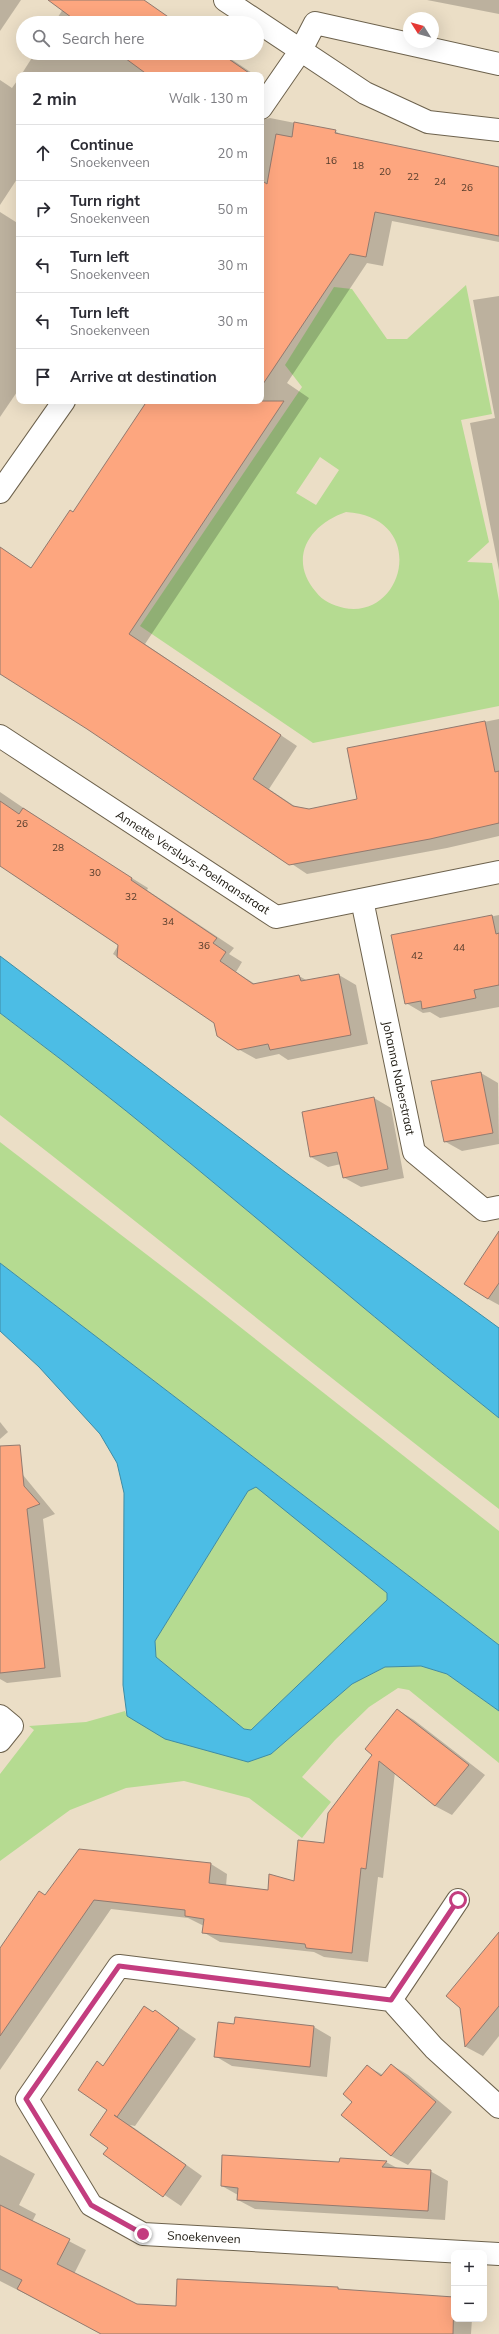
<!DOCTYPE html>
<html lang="en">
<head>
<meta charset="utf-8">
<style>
  body { margin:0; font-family:Mulish,sans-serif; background:#f2f2f3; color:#2b2b33 }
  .controls { position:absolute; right:12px; bottom:12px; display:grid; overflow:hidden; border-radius:8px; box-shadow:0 4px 16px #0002 }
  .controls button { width:36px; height:36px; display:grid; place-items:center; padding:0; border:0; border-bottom:1px solid #e1e1e2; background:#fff; color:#2b2b33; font:20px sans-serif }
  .compass { position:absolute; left:403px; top:12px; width:36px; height:36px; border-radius:50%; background:#fff; box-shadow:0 4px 16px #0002; rotate:307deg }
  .stop { position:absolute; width:12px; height:12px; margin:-9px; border:3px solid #c33d7f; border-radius:50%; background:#fff }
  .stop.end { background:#c33d7f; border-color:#fff; box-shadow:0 1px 4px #0008 }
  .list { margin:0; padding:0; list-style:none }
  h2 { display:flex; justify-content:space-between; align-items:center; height:52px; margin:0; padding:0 16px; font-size:17px }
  h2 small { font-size:13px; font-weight:400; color:#7c7c81 }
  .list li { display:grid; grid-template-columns:26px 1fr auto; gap:12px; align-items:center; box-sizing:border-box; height:56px; padding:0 16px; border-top:1px solid #e1e1e2 }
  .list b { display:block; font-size:15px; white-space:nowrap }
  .list p { margin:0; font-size:13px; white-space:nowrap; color:#7c7c81 }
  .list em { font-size:13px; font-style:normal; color:#7c7c81 }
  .icon { flex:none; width:22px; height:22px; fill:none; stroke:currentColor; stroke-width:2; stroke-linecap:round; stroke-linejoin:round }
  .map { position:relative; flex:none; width:499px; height:2334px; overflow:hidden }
  .search { position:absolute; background:#fff; box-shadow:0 4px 16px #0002; left:16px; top:16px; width:248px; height:44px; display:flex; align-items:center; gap:10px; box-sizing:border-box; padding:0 14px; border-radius:22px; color:#7c7c81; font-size:15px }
  .panel { position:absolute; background:#fff; box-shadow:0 4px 16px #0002; left:16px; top:72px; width:248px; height:332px; border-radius:8px }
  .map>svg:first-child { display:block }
  .green { fill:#b5db91; fill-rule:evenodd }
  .water { fill:#4cbde5; stroke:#3e8ca5; fill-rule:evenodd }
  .shadow { fill:#0003 }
  .building { fill:#fda67f; stroke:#927a6f }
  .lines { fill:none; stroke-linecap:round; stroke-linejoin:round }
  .minor-casing { stroke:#6d624d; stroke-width:24 }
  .minor { stroke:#fff; stroke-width:22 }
  .route { stroke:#c33d7f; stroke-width:5 }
  .labels { text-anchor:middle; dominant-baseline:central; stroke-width:4; stroke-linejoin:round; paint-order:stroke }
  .number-label { font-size:10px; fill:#543c2b }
  .street-label { font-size:12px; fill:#1c180f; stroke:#fff }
</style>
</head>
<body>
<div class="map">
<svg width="499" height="2334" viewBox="0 0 499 2334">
  <rect width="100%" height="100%" fill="#ebdec6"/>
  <g class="green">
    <path d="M466 285 492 414 461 420 489 542 467 562 492 563 499 601V706L313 743 140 626 302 387 285 365 334 287 352 289 387 339H407ZM320 457 339 470 316 505 296 493ZM346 512C429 517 405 620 344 608 332 605 323 601 316 592 287 558 310 524 346 512Z"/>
    <path d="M0 1013C172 1141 331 1285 499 1418V1509C331 1380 168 1245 0 1115Z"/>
    <path d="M0 1142 202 1297 499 1531V1645L0 1263Z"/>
    <path d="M256 1486 387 1593V1601L251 1730 244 1729 156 1657 155 1641 248 1491Z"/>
    <path d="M421 1666 447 1674 499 1711V1763L409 1690 398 1688 369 1707 335 1740 302 1777 331 1802 302 1838 249 1798 184 1781 126 1788 70 1810 0 1861V1774L34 1730 29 1726 86 1722 125 1711 127 1716 271 1754 352 1684 385 1667Z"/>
  </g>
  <g class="water">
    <path d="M0 956 285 1172 499 1328V1418C331 1285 172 1141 0 1013Z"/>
    <path d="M0 1263 499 1645V1711L447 1674 421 1666 385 1667 352 1684 271 1754 248 1762 165 1739 127 1716 123 1685 124 1493 117 1463 100 1434 39 1367 0 1331ZM256 1487 387 1593V1600L251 1730 244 1729 156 1657 155 1641 248 1491Z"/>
  </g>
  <g class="shadow">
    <path d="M0 0H21L0 31Z"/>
    <path d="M69 0H143L177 23H54Z"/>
    <path d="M427 0H499V14Z"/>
    <path d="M35 53H222L255 75H21Z"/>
    <path d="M19 78V176L0 205V80L12 88Z"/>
    <path d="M270 118 335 131 344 136 499 167V242L392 221 383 266 367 263 287 383 309 398 145 644 297 746 269 789 296 807 309 810 358 800 348 749 499 719V836L447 848 307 874 0 670V547L32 569 74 513 148 401H261V120Z"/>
    <path d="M0 212 19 224V389L0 417Z"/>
    <path d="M499 296V570L470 423 495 418 473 300Z"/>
    <path d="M0 792 75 843 148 888 147 890 234 948 229 954 242 962 236 972 255 984 299 976 308 981 339 975 356 985 368 1044 288 1060 279 1054 256 1059 238 1049 215 1023 113 954 119 944 0 865Z"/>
    <path d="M499 915V1007L440 1018 430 1012 423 1013 406 1003 392 936Z"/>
    <path d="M481 1073 498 1083 499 1144 462 1151 444 1141Z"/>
    <path d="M374 1098 391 1108 404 1178 361 1187 343 1177 341 1164 328 1167 311 1157Z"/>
    <path d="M499 1245V1305L488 1299Z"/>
    <path d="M0 1422 8 1432 0 1439Z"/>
    <path d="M0 1447 55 1514 43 1519 61 1677 7 1683 0 1679Z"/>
    <path d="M398 1710 414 1720 485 1775 452 1815 435 1806 395 1772 383 1878 378 1877 368 1962 324 1957 314 1952 220 1942 203 1932 204 1926 188 1918 111 1909 0 2070V1950L45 1896 211 1864 227 1874 226 1886 269 1891 295 1882 325 1844Z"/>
    <path d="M499 1934V2036L483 2056 466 2047 461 2007Z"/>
    <path d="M155 2011 196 2039 135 2126 130 2125 202 2176 181 2206 104 2154 109 2147V2110L98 2063 104 2066Z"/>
    <path d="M236 2018 314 2027 331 2037 327 2077 232 2066 215 2056 235 2025Z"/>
    <path d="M392 2065 408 2075 452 2112 408 2165 391 2156 353 2102 367 2066 383 2075Z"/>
    <path d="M0 2155 35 2174 19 2205 36 2214 32 2222 86 2250 74 2274 137 2305 176 2307 338 2288 342 2291 454 2298V2319H472L471 2334H104L0 2281Z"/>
    <path d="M341 2159 386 2162 399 2169 430 2171 448 2181 445 2220 255 2209 238 2200V2195L222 2186 340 2163Z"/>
  </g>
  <g class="building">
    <path d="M48 0H144L177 23H79Z"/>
    <path d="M118 53H220L252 75H148Z"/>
    <path d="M294 122 336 130 335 133 499 167V236L375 212 366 257 350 254 261 387V180L267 184 276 134 292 137Z"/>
    <path d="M147 401H284L129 634 281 735 253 779 293 806 309 809 357 799 347 748 485 721 495 772 499 771V823L430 839 289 865 87 729 0 674V547L31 568 70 510 73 512Z"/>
    <path d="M0 801 19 814 23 808 132 878 131 880 217 938 213 943 226 952 220 961 253 984 299 975 301 981 339 974 351 1035 270 1050 268 1044 238 1050 217 1036 214 1023 117 957 118 945 0 866Z"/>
    <path d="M492 915 496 934 499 933V985L474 990 476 998 452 1003 422 1009 421 1001 405 1004 391 935Z"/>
    <path d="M481 1072 493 1133 444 1142 431 1081Z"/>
    <path d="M374 1097 388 1169 343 1178 337 1152 310 1157 302 1112Z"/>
    <path d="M499 1231V1283L488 1299 464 1284Z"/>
    <path d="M20 1445 24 1486 40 1504 27 1509 45 1668 0 1673V1446Z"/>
    <path d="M397 1709 469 1765 435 1806 379 1761 366 1869 361 1868 352 1953 306 1948 305 1944 202 1933 204 1919 185 1916V1910L94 1900 0 2036V1948L39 1891 45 1895 79 1849 211 1863 209 1883 268 1890 269 1874 294 1881 298 1840 324 1843 328 1813 372 1755 365 1749Z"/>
    <path d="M499 1932V2006L465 2047 460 2008 446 1996Z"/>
    <path d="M144 2006 153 2012 155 2010 179 2028 117 2117 114 2115 186 2165 163 2197 103 2154 108 2148 90 2135 107 2110 78 2090 97 2061 103 2066Z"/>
    <path d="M235 2017 314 2026 310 2067 214 2057 218 2022 234 2024Z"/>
    <path d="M391 2064 436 2102 391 2156 341 2115 352 2102 343 2094 367 2065 381 2076Z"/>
    <path d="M222 2155 339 2162 340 2158 387 2161 382 2167 431 2170 428 2211 237 2200 238 2188 221 2186Z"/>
    <path d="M0 2205 70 2239 57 2264 137 2304 176 2306 177 2279 338 2287V2289L454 2297 453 2334H101L17 2289 22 2280 0 2269Z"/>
  </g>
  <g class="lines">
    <defs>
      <g id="minor">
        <path d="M225 0 365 93 428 122 499 130"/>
        <path d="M261 108 301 50 315 23 499 64"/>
        <path d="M0 492 64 401"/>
        <path d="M0 736 276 917 499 872"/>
        <path d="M362 900 414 1152 484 1210 499 1207"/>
        <path d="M0 1716 12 1726 0 1741"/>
        <path d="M391 2000 458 1900"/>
        <path d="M499 2107 434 2048 391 2000 119 1966 27 2099 91 2205 143 2234 499 2254"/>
      </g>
    </defs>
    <use href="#minor" class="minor-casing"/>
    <use href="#minor" class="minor"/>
  </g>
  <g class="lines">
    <path class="route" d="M143 2234 91 2205 26 2099 119 1966 391 2000 458 1900"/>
  </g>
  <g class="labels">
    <g class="number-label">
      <text x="331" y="160">16</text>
      <text x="358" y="165">18</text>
      <text x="385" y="171">20</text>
      <text x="413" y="176">22</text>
      <text x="440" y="181">24</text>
      <text x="467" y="187">26</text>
      <text x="22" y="823">26</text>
      <text x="58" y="847">28</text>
      <text x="95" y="872">30</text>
      <text x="131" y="896">32</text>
      <text x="168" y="921">34</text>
      <text x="204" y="945">36</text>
      <text x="459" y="947">44</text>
      <text x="417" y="955">42</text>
    </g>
    <g class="street-label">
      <text transform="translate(193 862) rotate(33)">Annette Versluys-Poelmanstraat</text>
      <text transform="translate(399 1078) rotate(78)">Johanna Naberstraat</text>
      <text transform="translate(204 2237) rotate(3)">Snoekenveen</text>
    </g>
  </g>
</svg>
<div class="controls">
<button>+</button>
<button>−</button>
</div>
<svg class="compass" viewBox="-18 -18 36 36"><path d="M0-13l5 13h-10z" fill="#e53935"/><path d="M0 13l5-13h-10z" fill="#7c7c81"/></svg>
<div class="stop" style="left:458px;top:1900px"></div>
<div class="stop end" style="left:143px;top:2234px"></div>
<div class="search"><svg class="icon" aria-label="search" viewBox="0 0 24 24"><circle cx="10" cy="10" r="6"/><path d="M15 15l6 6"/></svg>Search here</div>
<section class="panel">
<h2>2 min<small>Walk · 130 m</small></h2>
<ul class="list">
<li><svg class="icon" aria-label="ahead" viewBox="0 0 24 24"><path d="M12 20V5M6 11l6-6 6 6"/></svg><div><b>Continue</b><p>Snoekenveen</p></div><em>20 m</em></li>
<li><svg class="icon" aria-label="right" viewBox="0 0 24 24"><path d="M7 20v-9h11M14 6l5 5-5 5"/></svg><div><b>Turn right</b><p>Snoekenveen</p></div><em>50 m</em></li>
<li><svg class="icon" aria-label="left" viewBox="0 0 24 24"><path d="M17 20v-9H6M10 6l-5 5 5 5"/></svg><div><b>Turn left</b><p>Snoekenveen</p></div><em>30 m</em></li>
<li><svg class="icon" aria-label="left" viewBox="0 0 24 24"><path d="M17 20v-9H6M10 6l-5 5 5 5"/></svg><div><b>Turn left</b><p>Snoekenveen</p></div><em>30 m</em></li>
<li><svg class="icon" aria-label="arrive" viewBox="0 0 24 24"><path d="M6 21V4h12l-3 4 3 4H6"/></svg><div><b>Arrive at destination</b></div></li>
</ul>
</section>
</div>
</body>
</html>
